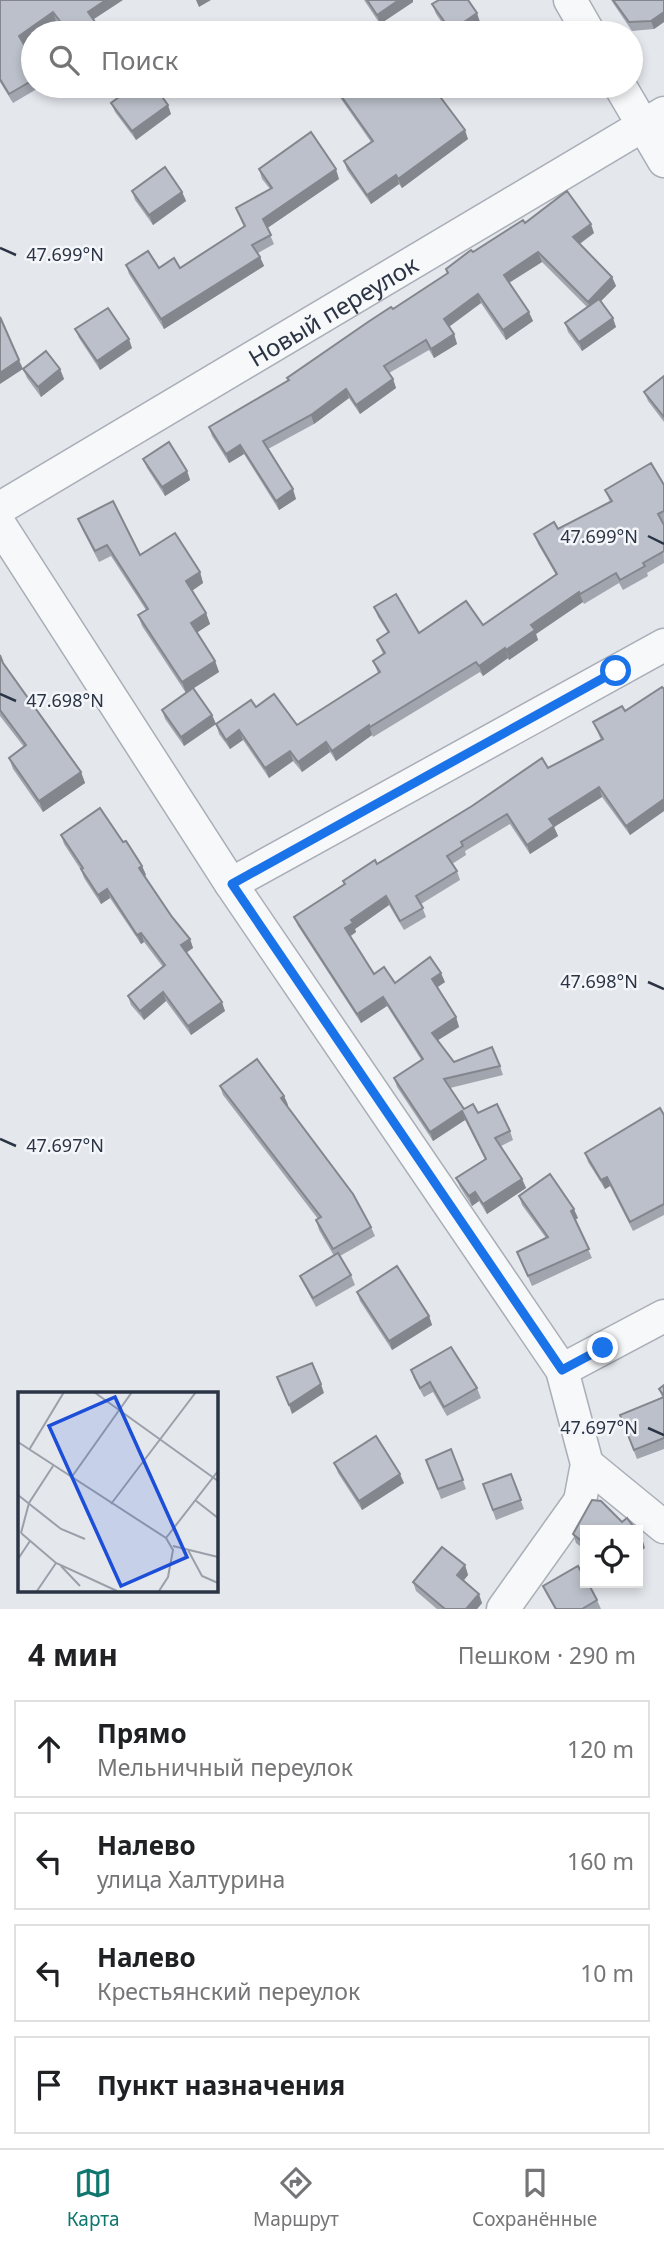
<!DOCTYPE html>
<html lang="ru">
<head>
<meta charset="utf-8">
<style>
  body { margin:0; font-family:"Noto Sans",sans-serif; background:#f6f6f6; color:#202124 }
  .controls { position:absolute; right:21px; bottom:21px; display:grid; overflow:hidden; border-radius:0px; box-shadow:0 4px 10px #0003 }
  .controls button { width:63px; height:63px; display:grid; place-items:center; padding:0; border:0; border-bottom:2px solid #e0e0e0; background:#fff; color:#202124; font:35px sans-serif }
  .stop { position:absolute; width:21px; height:21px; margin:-16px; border:5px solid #1a73e8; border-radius:50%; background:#fff }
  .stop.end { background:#1a73e8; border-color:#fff; box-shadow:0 2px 7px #0008 }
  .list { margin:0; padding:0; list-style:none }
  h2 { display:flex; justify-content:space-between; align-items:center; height:91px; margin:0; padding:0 28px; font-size:30px }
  h2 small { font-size:23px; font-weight:400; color:#757577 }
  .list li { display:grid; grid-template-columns:46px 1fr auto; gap:21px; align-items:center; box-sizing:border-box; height:98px; margin:0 14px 14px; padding:0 14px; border:2px solid #e0e0e0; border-radius:0px }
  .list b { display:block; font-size:26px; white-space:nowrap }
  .list p { margin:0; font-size:23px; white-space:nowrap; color:#757577 }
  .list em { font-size:23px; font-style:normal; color:#757577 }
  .icon { flex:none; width:38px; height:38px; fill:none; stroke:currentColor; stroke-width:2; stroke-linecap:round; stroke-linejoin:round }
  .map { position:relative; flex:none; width:664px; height:1609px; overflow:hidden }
  .search { position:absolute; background:#fff; box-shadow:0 4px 10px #0003; left:21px; right:21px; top:21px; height:77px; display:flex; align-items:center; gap:18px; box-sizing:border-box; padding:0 24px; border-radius:38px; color:#757577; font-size:26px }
  .sheet { height:539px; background:#fff }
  nav { display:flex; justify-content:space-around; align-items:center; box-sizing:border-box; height:98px; border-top:2px solid #e0e0e0; background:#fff; font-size:19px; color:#757577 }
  nav a { display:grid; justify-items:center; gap:4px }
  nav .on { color:#0f766e }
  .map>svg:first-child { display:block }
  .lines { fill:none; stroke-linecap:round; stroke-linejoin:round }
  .minor-casing { stroke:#a9aeb7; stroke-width:35 }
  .minor { stroke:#f7f8fa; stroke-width:32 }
  .wall { fill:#a1a5ae }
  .shaded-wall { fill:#83868d }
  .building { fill:#bbc0ca; stroke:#83868d; stroke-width:2 }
  .route { stroke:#1a73e8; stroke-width:9 }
  .ticks { fill:none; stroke:#2b3445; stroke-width:2.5 }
  .labels { text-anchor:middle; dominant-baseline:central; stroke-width:5; stroke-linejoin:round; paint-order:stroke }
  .street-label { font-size:24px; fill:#2b3445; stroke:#f4f6f9 }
  .inset-road { fill:none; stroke:#9a9fa9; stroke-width:2 }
  .view { fill:#1d4ed8; fill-opacity:0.15; stroke:#1d4ed8; stroke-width:3.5 }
  .inset-edge { fill:none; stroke:#2b3445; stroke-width:3.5 }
  .ticks-label { font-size:18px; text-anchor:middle; fill:#2b3445; stroke:#f4f6f9; stroke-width:5; stroke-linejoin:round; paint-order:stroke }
</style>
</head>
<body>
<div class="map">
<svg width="664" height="1609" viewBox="0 0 664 1609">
  <rect width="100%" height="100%" fill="#e4e7ec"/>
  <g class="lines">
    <defs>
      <g id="minor">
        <path d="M570 0 589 33"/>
        <path d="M620 86 664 161"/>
        <path id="s1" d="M0 508 664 113"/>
        <path d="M0 525 231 884 562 1370 587 1464 580 1501 503 1609"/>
        <path d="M231 884 664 645"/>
        <path d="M562 1370 664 1316"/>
        <path d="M587 1464 664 1527"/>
      </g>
    </defs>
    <use href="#minor" class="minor-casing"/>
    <use href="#minor" class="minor"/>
  </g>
  <g class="wall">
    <path d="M0 0 93 20 103 33H65L56 21 39 33H33V37L24 44 33 60V86H42L13 103 0 82Z"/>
    <path d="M364 0H413V2L380 24Z"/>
    <path d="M611 0H664V22L654 29 632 31Z"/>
    <path d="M432 4 480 22 464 33H449L436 14Z"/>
    <path d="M332 86H432L468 139 402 188 399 184 371 204 347 170 344 161 371 142Z"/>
    <path d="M142 91 171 114 136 140 115 112 111 103Z"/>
    <path d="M259 169 339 179 267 228 274 244 258 253 264 266 164 329 129 274 126 265 180 268 244 227 236 208 270 189 262 179Z"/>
    <path d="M132 191 182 192 186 201 153 225 135 200Z"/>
    <path d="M525 223 594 233 580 244 612 277 616 286 601 301 616 327 582 351 568 332 565 323 587 307 542 262 509 283 533 321 506 340 481 303 449 327 454 334 457 344 434 358 429 350 389 373 393 379 396 388 360 414 349 398 314 424 268 449 296 499 279 510 244 454 229 463 212 436 209 427 288 381 393 309 447 274 446 269Z"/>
    <path d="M75 329 132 348 100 370 79 338Z"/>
    <path d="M23 369H60L64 379 41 397 27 378Z"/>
    <path d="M664 376V422L648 401 644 392Z"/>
    <path d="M143 459 187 471 190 480 165 496 147 468Z"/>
    <path d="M664 485V523H663L664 563 647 573 648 576 623 590 619 583 584 604 583 602 536 634 538 640 509 660 508 658 483 676 480 672 373 737 372 735 336 761 330 752 302 772 293 761 269 778 243 740 230 749 219 734 216 724 256 707 297 725 378 673 373 661 383 654 377 640 388 633 378 617 374 607 419 633 483 625 556 575 538 544 534 534 558 529 610 502 605 490Z"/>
    <path d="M78 519 140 555 200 572 203 583 192 591 206 613 210 624 197 632 215 661 219 672 194 688 212 715 216 724 184 746 165 719 162 710 186 693 142 626 138 615 146 610 111 556 99 562 82 529Z"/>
    <path d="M0 655 3 663 81 772 85 783 43 812 13 769 9 758 24 747 0 716Z"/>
    <path d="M664 689V811L630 835 602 797 554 827 558 836 530 854 510 824 465 851 466 855 452 864 457 871 460 880 421 904 426 917 404 930 389 905 355 929 356 932 350 936 374 974 395 983 445 982 437 987 456 1017 459 1027 438 1040 454 1062 500 1066 503 1075 450 1088 464 1109 478 1113 510 1131 513 1140 501 1146 522 1179 526 1188 487 1214 479 1201 472 1206 460 1187 456 1178 485 1159 465 1120 433 1141 397 1087 394 1078 422 1061 387 1006 361 1023 298 926 294 917 344 884 343 881 377 864 548 768 601 740 593 722 625 711Z"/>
    <path d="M61 835 123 842 142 866 146 875 144 876 172 917 190 939 193 948 186 953 225 1011 191 1035 166 1001 144 1020 131 1005 128 996 163 967 144 942 141 944 110 898 101 904 84 878 81 870 64 844Z"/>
    <path d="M220 1086 284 1096 288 1105 287 1106 371 1227 375 1236 340 1256 351 1275 355 1285 316 1307 304 1285 300 1276 334 1256 319 1230 316 1220 318 1219 223 1095Z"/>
    <path d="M664 1115V1215L633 1231 610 1186 605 1189 588 1162 585 1153Z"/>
    <path d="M519 1196 578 1218 575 1220 592 1258 532 1286 517 1252 546 1238 522 1205Z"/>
    <path d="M357 1292 429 1316 432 1325 392 1350 360 1301Z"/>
    <path d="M411 1370 477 1388 481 1398 447 1416 433 1392 424 1397 414 1379Z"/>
    <path d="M664 1385V1449L637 1459 620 1415 662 1397 659 1389Z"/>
    <path d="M451 1449 466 1489 441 1499 426 1460Z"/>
    <path d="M334 1463 404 1483 362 1510 338 1473Z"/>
    <path d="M511 1474 524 1509 496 1520 483 1484Z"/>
    <path d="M592 1500 601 1501 622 1522 627 1518 636 1530H585V1550L576 1543 573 1534Z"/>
    <path d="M465 1565 468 1575 463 1581 482 1603 477 1609H437L416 1591 413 1582Z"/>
    <path d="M543 1586 597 1600 601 1609H555L547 1595Z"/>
  </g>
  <g class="shaded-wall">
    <path d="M106 0H123L91 21 88 12Z"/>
    <path d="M196 0H211L199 7Z"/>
    <path d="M399 0H413V2L380 24 377 15Z"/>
    <path d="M53 12 56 21 39 33H33V37L22 45 19 36Z"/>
    <path d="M664 12V22L654 29 651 21Z"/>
    <path d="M477 13 480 22 464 33H451V31Z"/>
    <path d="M168 105 171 114 136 140 132 131Z"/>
    <path d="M465 130 468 139 402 188 398 179Z"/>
    <path d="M336 169 339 179 266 229 263 219Z"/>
    <path d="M396 175 399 184 371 204 367 195Z"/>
    <path d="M182 192 186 201 153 225 149 215Z"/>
    <path d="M591 224 594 233 576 246 573 237Z"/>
    <path d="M538 252 542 262 507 284 504 275Z"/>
    <path d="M260 257 264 266 164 329 161 319Z"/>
    <path d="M612 277 616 286 591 311 588 302Z"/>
    <path d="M478 294 481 303 447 328 444 319Z"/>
    <path d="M529 312 533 321 506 340 503 330Z"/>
    <path d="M613 318 616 327 582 351 579 342Z"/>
    <path d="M454 334 457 344 434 358 431 349Z"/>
    <path d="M129 339 132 348 100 370 97 361Z"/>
    <path d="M19 360 23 369 0 384V373Z"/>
    <path d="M60 369 64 379 41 397 38 387Z"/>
    <path d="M393 379 396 388 360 414 356 405Z"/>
    <path d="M346 389 349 398 314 424 311 415Z"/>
    <path d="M240 445 244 454 229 463 226 454Z"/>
    <path d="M187 471 190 480 165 496 162 487Z"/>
    <path d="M293 489 296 499 279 510 276 501Z"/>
    <path d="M200 572 203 583 190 592 186 581Z"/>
    <path d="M579 592 583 602 536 634 538 640 509 660 506 650 531 625Z"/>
    <path d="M206 613 210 624 195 634 191 623Z"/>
    <path d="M505 648 508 658 483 676 479 666Z"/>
    <path d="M215 661 219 672 186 693 182 682Z"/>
    <path d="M212 715 216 724 184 746 181 737Z"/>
    <path d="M369 725 372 735 336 761 332 751Z"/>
    <path d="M239 730 243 740 230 749 226 740Z"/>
    <path d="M326 742 330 752 302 772 298 762Z"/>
    <path d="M290 751 293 761 269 778 265 768Z"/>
    <path d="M81 772 85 783 43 812 39 801Z"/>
    <path d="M599 787 602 797 554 827 558 836 530 854 527 845 549 819Z"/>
    <path d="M664 799V811L630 835 626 826Z"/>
    <path d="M142 866 146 875 143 877 139 868Z"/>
    <path d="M107 889 110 898 101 904 98 895Z"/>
    <path d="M386 896 389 905 355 929 356 932 348 938 345 928 351 920Z"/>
    <path d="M141 933 144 942 141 944 137 935Z"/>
    <path d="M190 939 193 948 184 954 181 945Z"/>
    <path d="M441 973 445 982 435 989 432 979Z"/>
    <path d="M163 992 166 1001 144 1020 140 1011Z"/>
    <path d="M383 997 387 1006 361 1023 357 1014Z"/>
    <path d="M222 1002 225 1011 191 1035 188 1026Z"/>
    <path d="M456 1017 459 1027 435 1042 432 1033Z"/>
    <path d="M284 1096 288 1105 285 1107 281 1098Z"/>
    <path d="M462 1111 465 1120 433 1141 430 1132Z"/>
    <path d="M607 1177 610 1186 605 1189 601 1180Z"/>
    <path d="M522 1179 526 1188 487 1214 483 1204Z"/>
    <path d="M475 1192 479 1201 472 1206 469 1196Z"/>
    <path d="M574 1209 578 1218 575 1220 571 1211Z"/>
    <path d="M429 1316 432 1325 392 1350 389 1341Z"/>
    <path d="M321 1384 324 1393 292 1414 289 1405Z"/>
    <path d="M400 1474 404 1483 362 1510 359 1501Z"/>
    <path d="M642 1538 645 1548 638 1553V1542Z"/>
    <path d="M465 1565 468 1575 460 1585 457 1575Z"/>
    <path d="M479 1594 482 1603 477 1609H466Z"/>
  </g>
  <g class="building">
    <path d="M0 0H106L88 12 103 33H69L53 12 19 36 33 60V80L9 94 0 79Z"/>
    <path d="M367 0H399L377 15Z"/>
    <path d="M439 0H468L477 13 451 31 432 4Z"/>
    <path d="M613 0H664V12L651 21 629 22Z"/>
    <path d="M134 86H138L142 91 149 86H154L168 105 132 131 111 103Z"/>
    <path d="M334 86H432L465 130 398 179 396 175 367 195 344 161 373 141Z"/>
    <path d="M311 132 336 169 263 219 271 235 252 245 260 257 161 319 126 265 148 251 159 268 174 258 180 268 245 226 236 208 272 188 259 169Z"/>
    <path d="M165 167 182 192 149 215 132 191Z"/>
    <path d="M567 191 591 224 573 237 612 277 588 302 538 252 504 275 529 312 503 330 478 294 444 319 454 334 431 349 426 340 384 366 393 379 356 405 346 389 311 415 263 441 293 489 276 501 240 445 226 454 209 427 289 380 287 378 368 322 391 307 393 309 448 273 446 269 471 250 473 252 523 220 525 223Z"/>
    <path d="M599 299 613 318 579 342 565 323Z"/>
    <path d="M108 308 129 339 97 361 75 329Z"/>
    <path d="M0 317 19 360 0 373Z"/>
    <path d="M46 351 60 369 38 387 23 369Z"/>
    <path d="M664 376V417L644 392Z"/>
    <path d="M169 442 187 471 162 487 143 459Z"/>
    <path d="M651 463 664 485V511L658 514 664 525V551L643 563 645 566 620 580 616 573 580 594 579 592 531 625 535 630 506 650 505 648 479 666 476 662 370 727 369 725 332 751 326 742 298 762 290 751 265 768 239 730 226 740 216 724 251 700 256 707 274 694 297 725 380 672 373 661 385 653 377 640 389 632 374 607 396 594 419 633 466 601 483 625 557 574 534 534 554 522 558 529 612 501 605 490Z"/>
    <path d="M113 501 140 555 175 533 200 572 186 581 206 613 191 623 215 661 182 682 138 615 148 609 107 545 95 551 78 519Z"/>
    <path d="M0 655 3 663 81 772 39 801 9 758 26 745 0 710Z"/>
    <path d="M662 687 664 689V799L626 826 599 787 549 819 554 826 527 845 507 814 461 842 463 846 447 856 457 871 416 896 423 908 400 921 386 896 351 920 353 923 345 928 374 974 384 967 395 983 430 957 441 973 432 979 456 1017 432 1033 454 1062 492 1047 500 1066 444 1079 464 1109 473 1104 478 1113 497 1104 510 1131 495 1138 522 1179 483 1204 475 1192 469 1196 456 1178 486 1159 462 1111 430 1132 394 1078 423 1059 383 997 357 1014 294 917 345 884 343 881 375 860 377 864 472 806 542 758 548 768 603 739 593 722 622 706 625 711Z"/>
    <path d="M193 688 212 715 181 737 162 710Z"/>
    <path d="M100 808 123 842 126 841 142 866 139 868 172 917 190 939 181 945 222 1002 188 1026 163 992 140 1011 128 996 165 965 141 933 137 935 107 889 98 895 81 869 83 868 61 835Z"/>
    <path d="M257 1059 284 1096 281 1098 353 1194 371 1227 333 1249 316 1220 321 1217 220 1086Z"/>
    <path d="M660 1108 664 1115V1204L630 1222 607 1177 601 1180 585 1153Z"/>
    <path d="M550 1174 574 1209 571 1211 589 1249 528 1276 517 1252 548 1237 519 1196Z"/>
    <path d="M338 1253 351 1275 313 1298 300 1276Z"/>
    <path d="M397 1266 429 1316 389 1341 357 1292Z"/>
    <path d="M451 1347 477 1388 444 1407 430 1382 420 1388 411 1370Z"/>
    <path d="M312 1363 321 1384 289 1405 277 1377Z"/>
    <path d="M664 1385V1396L659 1389Z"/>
    <path d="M664 1397V1438L634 1450 620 1415Z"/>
    <path d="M376 1436 400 1474 359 1501 334 1463Z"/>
    <path d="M451 1449 463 1480 438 1489 426 1460Z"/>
    <path d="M511 1474 521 1500 493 1510 483 1484Z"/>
    <path d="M592 1500 601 1501 622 1522 627 1518 636 1530H585V1544L573 1534Z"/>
    <path d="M638 1533 642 1538 638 1542Z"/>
    <path d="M442 1547 465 1565 457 1575 479 1594 466 1609H445L413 1582Z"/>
    <path d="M578 1566 585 1579V1583H588L597 1600 582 1609H556L543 1586Z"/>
  </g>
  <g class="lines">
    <path class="route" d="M603 1348 562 1370 232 884 616 671"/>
  </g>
  <path class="ticks" d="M0 248 16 255M648 536 664 544M0 694 16 701M648 982 664 989M0 1139 16 1146M648 1428 664 1435"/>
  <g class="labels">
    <g class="street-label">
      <text stroke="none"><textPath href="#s1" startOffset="387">Новый переулок</textPath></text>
    </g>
  </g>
  <g transform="translate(18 1392)">
    <rect width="200" height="200" fill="#e4e7ec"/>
    <path class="inset-road" d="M76 0 200 89M0 50 148 146 155 158 150 185 141 199M11 58 46 0M53 86 114 0M0 103 43 137 67 147M177 108 200 126M93 112 178 0M3 141 38 171 99 199M3 141 11 111 35 74M148 146 200 79M155 154 200 165M170 158 184 184 200 191M0 167 12 149M43 174 62 194M19 199 38 171"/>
    <path class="view" d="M97 5 169 165 103 194 31 34Z"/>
    <rect width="200" height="200" class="inset-edge"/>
  </g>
  <g class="ticks-label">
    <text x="65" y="261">47.699°N</text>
    <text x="599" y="543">47.699°N</text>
    <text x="65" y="707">47.698°N</text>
    <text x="599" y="988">47.698°N</text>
    <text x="65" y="1152">47.697°N</text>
    <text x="599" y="1434">47.697°N</text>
  </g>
</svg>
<div class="controls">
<button><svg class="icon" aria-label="locate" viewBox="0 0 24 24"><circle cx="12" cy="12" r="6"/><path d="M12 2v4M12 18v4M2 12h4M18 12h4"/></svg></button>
</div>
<div class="stop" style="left:616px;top:671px"></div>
<div class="stop end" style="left:603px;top:1348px"></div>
<div class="search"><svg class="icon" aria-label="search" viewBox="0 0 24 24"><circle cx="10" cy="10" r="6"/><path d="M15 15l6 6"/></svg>Поиск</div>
</div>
<section class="sheet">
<h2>4 мин<small>Пешком · 290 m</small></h2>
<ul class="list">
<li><svg class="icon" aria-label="ahead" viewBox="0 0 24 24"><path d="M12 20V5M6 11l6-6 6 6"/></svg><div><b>Прямо</b><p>Мельничный переулок</p></div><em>120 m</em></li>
<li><svg class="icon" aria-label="left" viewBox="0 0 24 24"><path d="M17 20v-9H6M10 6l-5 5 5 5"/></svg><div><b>Налево</b><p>улица Халтурина</p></div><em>160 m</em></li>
<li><svg class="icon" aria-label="left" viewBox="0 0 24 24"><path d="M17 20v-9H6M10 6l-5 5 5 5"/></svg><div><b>Налево</b><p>Крестьянский переулок</p></div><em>10 m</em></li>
<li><svg class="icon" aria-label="arrive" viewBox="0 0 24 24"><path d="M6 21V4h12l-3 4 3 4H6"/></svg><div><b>Пункт назначения</b></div></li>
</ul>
</section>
<nav>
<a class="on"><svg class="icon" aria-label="map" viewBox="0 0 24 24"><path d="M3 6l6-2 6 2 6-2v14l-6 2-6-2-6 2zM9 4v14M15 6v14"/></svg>Карта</a>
<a><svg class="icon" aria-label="directions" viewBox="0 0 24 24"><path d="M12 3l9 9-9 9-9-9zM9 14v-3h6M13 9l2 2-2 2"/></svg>Маршрут</a>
<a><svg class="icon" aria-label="saved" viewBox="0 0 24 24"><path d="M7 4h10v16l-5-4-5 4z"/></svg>Сохранённые</a>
</nav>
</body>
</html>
